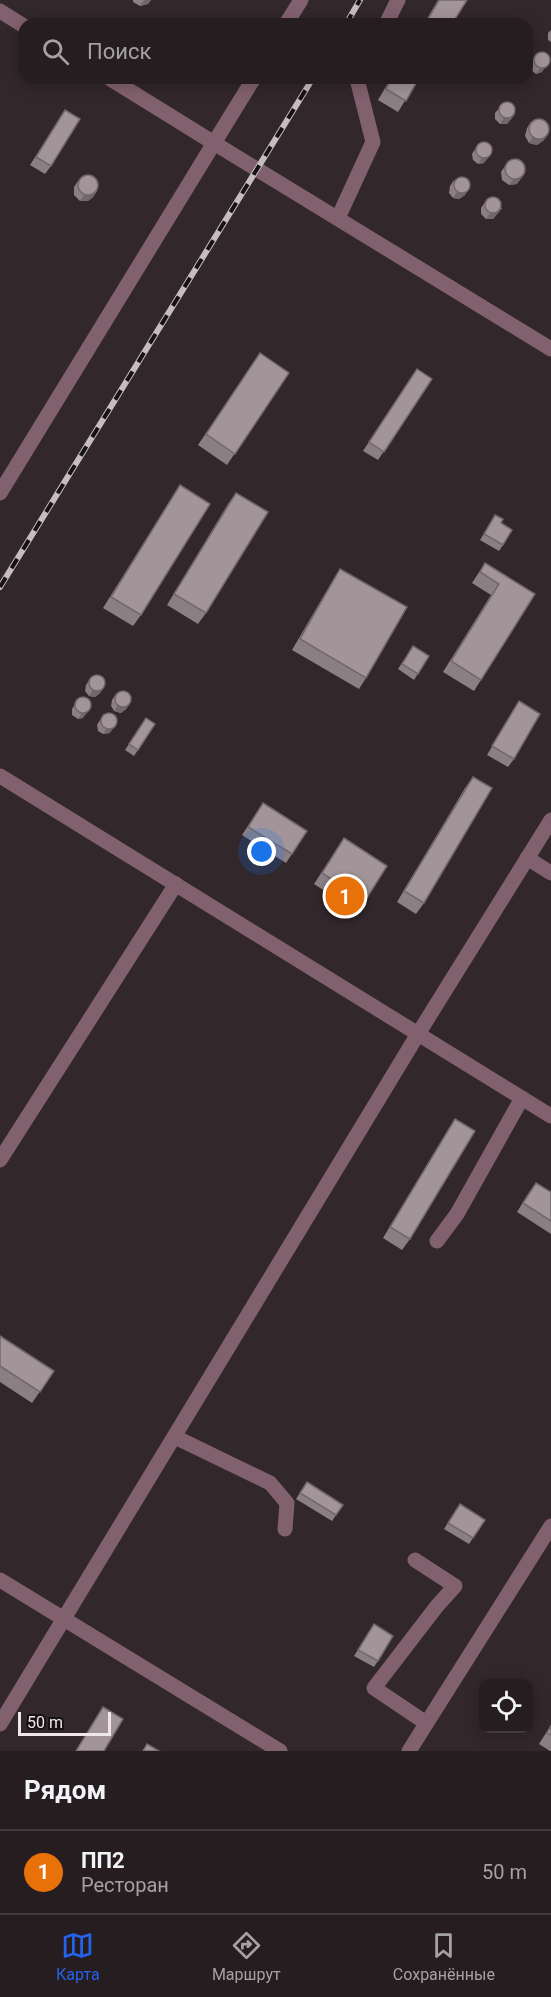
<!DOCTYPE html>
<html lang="ru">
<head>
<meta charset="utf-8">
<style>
  body { margin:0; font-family:Roboto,sans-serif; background:#2e2629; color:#f1f3f6 }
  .controls { position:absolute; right:18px; bottom:18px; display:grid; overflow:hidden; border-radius:12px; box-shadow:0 3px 15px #0003 }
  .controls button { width:54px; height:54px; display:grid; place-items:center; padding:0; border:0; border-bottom:2px solid #423b3e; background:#261d20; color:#f1f3f6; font:30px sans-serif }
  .scale { position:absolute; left:18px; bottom:15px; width:93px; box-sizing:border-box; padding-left:6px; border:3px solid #efe7ea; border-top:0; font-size:16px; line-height:21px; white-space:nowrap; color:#efe7ea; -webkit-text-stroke:4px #161113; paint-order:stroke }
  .you { position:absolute; left:262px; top:852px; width:21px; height:21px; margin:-15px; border:4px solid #fff; border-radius:50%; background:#1a73e8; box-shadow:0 0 0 9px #1a73e833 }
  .badge { display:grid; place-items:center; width:39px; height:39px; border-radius:50%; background:#2563eb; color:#fff; font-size:20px; font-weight:700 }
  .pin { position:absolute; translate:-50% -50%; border:3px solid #fff; box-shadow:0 2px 6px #0006 }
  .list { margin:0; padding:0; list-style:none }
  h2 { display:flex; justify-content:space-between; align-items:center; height:78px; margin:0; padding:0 24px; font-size:26px }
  h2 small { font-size:20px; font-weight:400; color:#a4a2a5 }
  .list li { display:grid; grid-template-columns:39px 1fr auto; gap:18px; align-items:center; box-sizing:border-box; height:84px; padding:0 24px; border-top:2px solid #423b3e }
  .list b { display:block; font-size:22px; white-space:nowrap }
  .list p { margin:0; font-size:20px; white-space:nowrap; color:#a4a2a5 }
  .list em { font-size:20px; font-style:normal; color:#a4a2a5 }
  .icon { flex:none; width:33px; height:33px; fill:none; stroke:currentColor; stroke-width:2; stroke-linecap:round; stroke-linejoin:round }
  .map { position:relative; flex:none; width:551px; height:1751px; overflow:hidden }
  .search { position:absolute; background:#261d20; box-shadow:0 3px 15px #0003; left:18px; right:18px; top:18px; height:66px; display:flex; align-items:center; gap:15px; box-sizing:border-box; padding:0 21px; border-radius:18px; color:#a4a2a5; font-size:22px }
  .sheet { height:162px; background:#261d20 }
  nav { display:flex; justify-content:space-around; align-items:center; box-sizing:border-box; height:84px; border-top:2px solid #423b3e; background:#261d20; font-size:16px; color:#a4a2a5 }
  nav a { display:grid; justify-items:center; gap:3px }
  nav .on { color:#2563eb }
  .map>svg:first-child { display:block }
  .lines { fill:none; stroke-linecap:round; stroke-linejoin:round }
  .minor { stroke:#82616e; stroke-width:15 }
  .rail-casing { stroke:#c6bdc1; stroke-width:6 }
  .rail { stroke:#161113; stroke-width:4; stroke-dasharray:11; stroke-linecap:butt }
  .wall { fill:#8b7f84 }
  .shaded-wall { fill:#71686b }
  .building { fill:#a29499; stroke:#71686b; stroke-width:1.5 }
</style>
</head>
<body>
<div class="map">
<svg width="551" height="1751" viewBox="0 0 551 1751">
  <rect width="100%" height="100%" fill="#32272b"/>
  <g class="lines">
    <g class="minor">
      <path d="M0 11 24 26"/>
      <path d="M286 24 301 0"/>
      <path d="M386 24 398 0"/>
      <path d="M254 78 214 143 551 349"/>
      <path d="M338 218 373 142 358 83 360 78"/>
      <path d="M0 493 214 143 109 78"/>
      <path d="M0 776 551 1116"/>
      <path d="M527 858 551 873"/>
      <path d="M0 1160 176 884"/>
      <path d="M437 1241 457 1214 522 1098"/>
      <path d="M175 1437 270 1483 287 1503 285 1529"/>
      <path d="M415 1560 455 1586 437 1606 374 1688 426 1723"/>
      <path d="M0 1580 280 1751"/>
      <path d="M0 1724 418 1034 551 820"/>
      <path d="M409 1751 551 1526"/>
    </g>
    <defs>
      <g id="rail">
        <path d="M346 24 360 0"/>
        <path d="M0 587 313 78"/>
      </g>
    </defs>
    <use href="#rail" class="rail-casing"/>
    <use href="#rail" class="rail"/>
  </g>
  <g class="wall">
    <path d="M133 0H151L148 4 140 6 133 2Z"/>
    <path d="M438 0H467L452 24H424Z"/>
    <path d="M551 30V42L548 40V33Z"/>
    <path d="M537 53 542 72 536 74 530 69V64Z"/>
    <path d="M391 78H419L398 112 378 100Z"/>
    <path d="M500 107 515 114 507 124H500L495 119V113Z"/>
    <path d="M65 110 51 166 45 174 30 165Z"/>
    <path d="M531 122 544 140 537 145 529 143 525 136 527 128Z"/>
    <path d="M479 143 484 163 478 164 473 160 472 154Z"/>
    <path d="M505 166 517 184 509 185 502 180 501 172Z"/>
    <path d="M454 180 465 195 459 199 453 198 449 193 450 186Z"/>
    <path d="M78 181 97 191 93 197 88 201H80L74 195V187Z"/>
    <path d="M485 202 502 208 493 219H486L481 214V208Z"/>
    <path d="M260 353 289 373 227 465 198 445Z"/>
    <path d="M417 369 432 379 378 460 363 451Z"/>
    <path d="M180 485 141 615 133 626 103 608Z"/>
    <path d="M236 493 206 613 198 624 167 605 228 504Z"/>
    <path d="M495 515 501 523 503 545 499 551 480 540Z"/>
    <path d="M485 563 535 594 474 691 443 672 491 595 472 583Z"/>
    <path d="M340 569 366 678 359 689 292 650 333 580Z"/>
    <path d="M413 646 429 656 414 680 398 669Z"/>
    <path d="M90 679 104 687 100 693 95 697 89 696 85 691 86 685Z"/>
    <path d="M116 694 130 703 126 709 121 713 114 711 111 706 112 700Z"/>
    <path d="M78 699 83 718 78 719 72 715V709Z"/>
    <path d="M519 701 514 759 508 767 487 755Z"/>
    <path d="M104 714 110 733 103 734 98 731 97 725Z"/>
    <path d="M146 718 155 724 134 756 125 750Z"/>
    <path d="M473 777 424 903 416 914 397 902 465 788Z"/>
    <path d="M263 803 292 854 286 863 242 835Z"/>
    <path d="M344 838 365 901 357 912 314 884Z"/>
    <path d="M455 1119 410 1239 402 1250 383 1238 448 1130Z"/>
    <path d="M530 1191 551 1192V1234L517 1212Z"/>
    <path d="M0 1336 54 1371 32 1403 0 1382Z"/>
    <path d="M307 1482 343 1505 332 1521 296 1499Z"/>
    <path d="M456 1510 473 1538 469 1544 444 1529Z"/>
    <path d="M374 1624 378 1661 374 1667 354 1656Z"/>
    <path d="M551 1725V1751H550L539 1744Z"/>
  </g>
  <g class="shaded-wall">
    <path d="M144 0H151L148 4 140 6Z"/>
    <path d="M546 66 542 72 536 74 540 68Z"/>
    <path d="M515 114 507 124H500L504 118Z"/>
    <path d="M548 135 544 140 537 145 529 143 533 137Z"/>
    <path d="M492 153 484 163 478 164 482 158Z"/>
    <path d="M526 172 517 184 509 185 513 179Z"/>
    <path d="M469 189 465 195 459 199 453 198 457 192Z"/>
    <path d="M97 191 93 197 88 201H80L84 195Z"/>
    <path d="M502 208 493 219H486L490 213Z"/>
    <path d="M104 687 100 693 95 697 89 696 93 690Z"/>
    <path d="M130 703 126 709 121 713 114 711 118 705Z"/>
    <path d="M91 707 83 718 78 719 82 713Z"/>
    <path d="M114 727 110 733 103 734 107 729Z"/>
  </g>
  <g class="building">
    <path d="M439 0H467L452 24H425Z"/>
    <circle cx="542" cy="60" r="8"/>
    <path d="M392 78H419L406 101 386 89Z"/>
    <circle cx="507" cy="110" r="8"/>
    <path d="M65 110 80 119 51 166 36 157Z"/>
    <circle cx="539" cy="129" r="10"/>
    <circle cx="484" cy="150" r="8"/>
    <circle cx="515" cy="169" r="10"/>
    <circle cx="88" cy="185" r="10"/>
    <circle cx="462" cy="185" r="8"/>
    <circle cx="493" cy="205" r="8"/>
    <path d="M260 353 289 373 235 454 206 434Z"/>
    <path d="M417 369 432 379 384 452 369 442Z"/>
    <path d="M180 485 210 504 141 615 111 597Z"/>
    <path d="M236 493 268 512 206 613 174 594Z"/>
    <path d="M495 515 503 519 501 523 512 530 503 545 484 534Z"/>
    <path d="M485 563 535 594 481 680 451 661 499 584 480 572Z"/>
    <path d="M340 569 407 607 366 678 300 639Z"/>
    <path d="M413 646 429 656 418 674 402 664Z"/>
    <circle cx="97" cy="683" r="8"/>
    <circle cx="123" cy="699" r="8"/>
    <circle cx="83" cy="705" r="8"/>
    <path d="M519 701 540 714 514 759 492 746Z"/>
    <circle cx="109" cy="721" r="8"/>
    <path d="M146 718 155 724 138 750 129 744Z"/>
    <path d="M473 777 492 788 424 903 404 891Z"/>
    <path d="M263 803 307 831 292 854 248 827Z"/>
    <path d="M344 838 387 866 365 901 322 873Z"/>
    <path d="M455 1119 475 1131 410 1239 390 1227Z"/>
    <path d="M536 1183 551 1192V1221L523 1203Z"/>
    <path d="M0 1336 54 1371 40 1392 0 1366Z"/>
    <path d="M307 1482 343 1505 336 1515 300 1493Z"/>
    <path d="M460 1504 485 1520 473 1538 448 1523Z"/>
    <path d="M374 1624 393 1636 378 1661 358 1650Z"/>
    <path d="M103 1707 123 1719 104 1751H76Z"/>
    <path d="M551 1726V1735L547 1733Z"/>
    <path d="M147 1744 159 1751H143Z"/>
  </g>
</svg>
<div class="controls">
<button><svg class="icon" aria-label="locate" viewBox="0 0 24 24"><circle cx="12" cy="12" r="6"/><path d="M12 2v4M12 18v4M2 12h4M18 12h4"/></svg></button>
</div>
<div class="scale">50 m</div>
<div class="you"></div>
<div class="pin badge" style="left:345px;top:896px;background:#e8710a">1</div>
<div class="search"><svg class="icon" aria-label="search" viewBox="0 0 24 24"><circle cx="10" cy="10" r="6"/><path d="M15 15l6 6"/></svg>Поиск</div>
</div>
<section class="sheet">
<h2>Рядом<small></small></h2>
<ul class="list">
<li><span class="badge" style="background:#e8710a">1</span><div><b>ПП2</b><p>Ресторан</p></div><em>50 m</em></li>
</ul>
</section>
<nav>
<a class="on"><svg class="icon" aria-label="map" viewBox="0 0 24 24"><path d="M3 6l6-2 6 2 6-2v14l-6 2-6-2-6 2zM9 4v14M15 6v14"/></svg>Карта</a>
<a><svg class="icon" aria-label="directions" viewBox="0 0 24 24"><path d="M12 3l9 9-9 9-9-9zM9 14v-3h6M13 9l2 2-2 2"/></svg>Маршрут</a>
<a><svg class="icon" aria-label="saved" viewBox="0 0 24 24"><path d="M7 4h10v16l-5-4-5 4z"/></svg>Сохранённые</a>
</nav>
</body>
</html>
